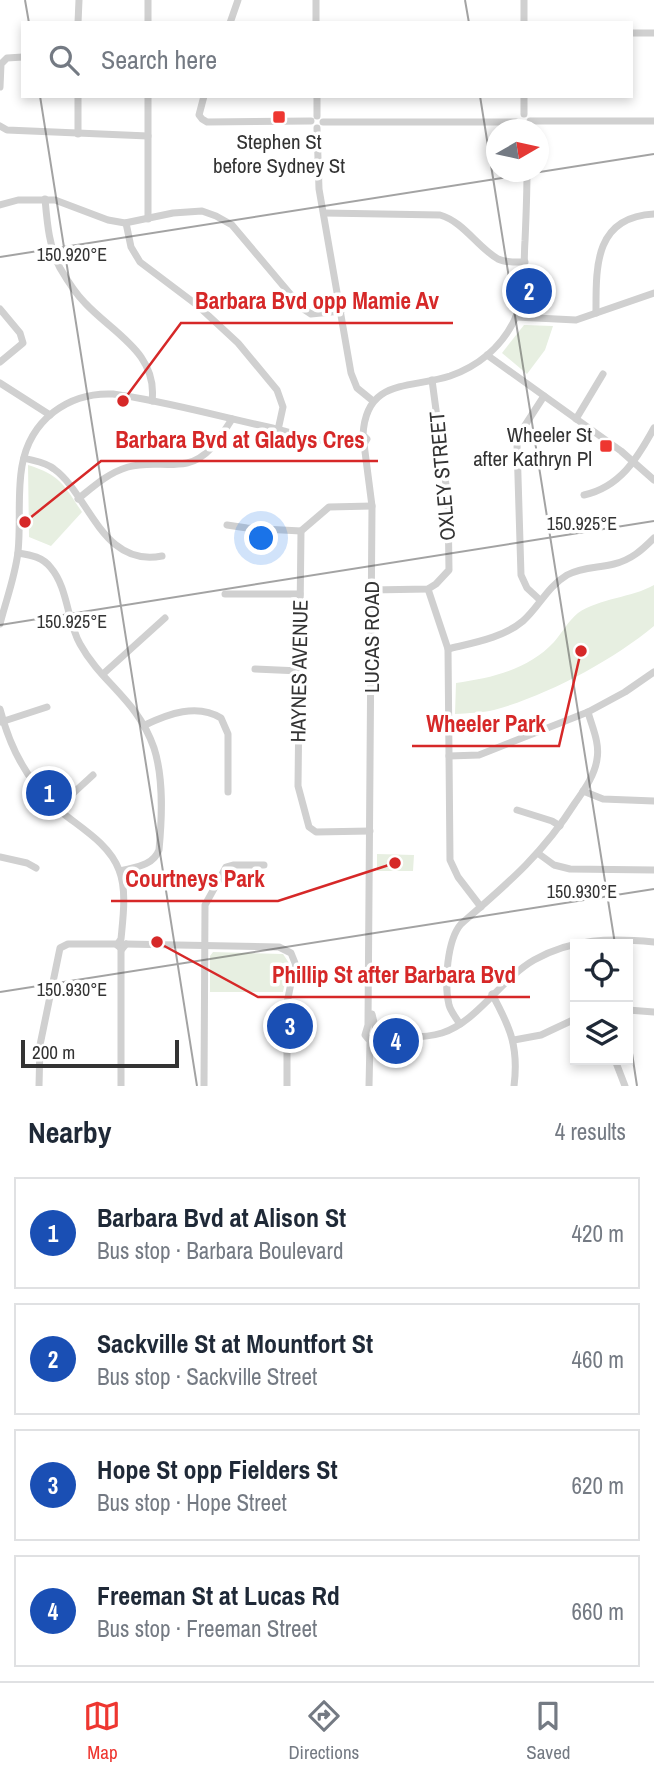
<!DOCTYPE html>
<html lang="en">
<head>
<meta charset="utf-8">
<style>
  body { margin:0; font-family:"Archivo Narrow",sans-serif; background:#f6f6f7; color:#1f2937 }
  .controls { position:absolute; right:21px; bottom:21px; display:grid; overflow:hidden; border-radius:0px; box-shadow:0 4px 10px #0003 }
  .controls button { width:63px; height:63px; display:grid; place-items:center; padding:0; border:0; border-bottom:2px solid #e0e1e3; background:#fff; color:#1f2937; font:35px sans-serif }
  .compass { position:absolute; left:486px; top:119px; width:63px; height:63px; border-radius:50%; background:#fff; box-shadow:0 4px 10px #0003; rotate:81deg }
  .scale { position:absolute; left:21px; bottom:18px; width:158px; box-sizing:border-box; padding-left:7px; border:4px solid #333; border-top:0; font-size:19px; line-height:24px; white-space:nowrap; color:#333; -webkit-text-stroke:5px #fff; paint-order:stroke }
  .you { position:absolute; left:262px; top:539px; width:24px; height:24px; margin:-18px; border:5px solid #fff; border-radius:50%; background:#1a73e8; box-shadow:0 0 0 10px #1a73e833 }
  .badge { display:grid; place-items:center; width:46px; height:46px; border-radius:50%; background:#ee3630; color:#fff; font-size:23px; font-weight:700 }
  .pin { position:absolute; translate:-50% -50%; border:4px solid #fff; box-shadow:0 2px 7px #0006 }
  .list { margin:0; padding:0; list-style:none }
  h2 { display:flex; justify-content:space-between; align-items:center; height:91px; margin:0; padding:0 28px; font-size:30px }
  h2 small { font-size:23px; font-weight:400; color:#747a83 }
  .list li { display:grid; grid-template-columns:46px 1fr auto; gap:21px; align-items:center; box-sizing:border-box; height:112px; margin:0 14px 14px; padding:0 14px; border:2px solid #e0e1e3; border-radius:0px }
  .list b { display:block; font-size:26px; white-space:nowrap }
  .list p { margin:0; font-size:23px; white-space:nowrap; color:#747a83 }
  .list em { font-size:23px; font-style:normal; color:#747a83 }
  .icon { flex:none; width:38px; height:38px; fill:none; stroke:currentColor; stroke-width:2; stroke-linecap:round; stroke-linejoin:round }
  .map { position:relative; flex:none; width:654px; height:1086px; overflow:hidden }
  .search { position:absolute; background:#fff; box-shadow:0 4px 10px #0003; left:21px; right:21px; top:21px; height:77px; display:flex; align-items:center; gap:18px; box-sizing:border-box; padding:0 24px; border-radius:0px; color:#747a83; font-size:26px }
  .sheet { height:595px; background:#fff }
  nav { display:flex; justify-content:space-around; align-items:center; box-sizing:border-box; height:98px; border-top:2px solid #e0e1e3; background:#fff; font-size:19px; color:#747a83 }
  nav a { display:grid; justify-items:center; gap:4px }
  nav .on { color:#ee3630 }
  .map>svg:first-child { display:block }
  .green { fill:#e7efe1 }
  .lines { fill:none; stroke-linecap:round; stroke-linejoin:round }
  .minor { stroke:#d0d0d0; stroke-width:7 }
  .ticks { fill:none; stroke:#333; stroke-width:2; stroke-opacity:0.45 }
  .poi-dot { fill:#ee3630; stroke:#fff; stroke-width:2.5 }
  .labels { text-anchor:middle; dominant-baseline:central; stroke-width:7; stroke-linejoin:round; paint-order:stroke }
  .poi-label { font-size:21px; fill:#333; stroke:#fff }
  .street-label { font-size:21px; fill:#333; stroke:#fff }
  .ticks-label { font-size:18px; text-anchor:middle; fill:#333; stroke:#fff; stroke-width:7; stroke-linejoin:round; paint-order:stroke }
  .leader { fill:none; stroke:#d62828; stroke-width:2.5 }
  .callout-dot { fill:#d62828; stroke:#fff; stroke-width:2.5 }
  .callout-label { font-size:23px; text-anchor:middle; font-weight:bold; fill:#d62828; stroke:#fff; stroke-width:7; stroke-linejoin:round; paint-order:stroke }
</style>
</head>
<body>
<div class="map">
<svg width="654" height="1086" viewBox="0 0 654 1086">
  <rect width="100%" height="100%" fill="#fff"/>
  <g class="green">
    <path d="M524 325 553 326 545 350 527 374 502 353Z"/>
    <path d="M28 465C60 475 64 485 82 512L51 546 29 537Z"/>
    <path d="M654 585V626C612 661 546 696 494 710 482 713 468 713 455 714L456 683C491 678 528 670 554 642 562 633 568 621 578 613 600 598 631 598 654 585Z"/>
    <path d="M377 854 414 855 413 871H377Z"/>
    <path d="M213 952 283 954 289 963 283 992H210V956Z"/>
  </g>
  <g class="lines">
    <g class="minor">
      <path d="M316 0V23"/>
      <path d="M524 0V23"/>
      <path d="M78 23 79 0"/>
      <path d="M148 23V0"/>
      <path d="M230 23 238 0"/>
      <path d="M631 33H654"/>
      <path d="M0 87 1 64 7 58 23 57"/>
      <path d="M148 96V219"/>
      <path d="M204 96 199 115 202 119 207 122 311 121"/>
      <path d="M524 114V96"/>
      <path d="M317 116V96"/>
      <path d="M530 121H654"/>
      <path d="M323 122H516"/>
      <path d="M0 126 7 130 148 136"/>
      <path d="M317 128 319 189 351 373 357 388 373 401"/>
      <path d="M522 128 527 127"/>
      <path d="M78 134V96"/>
      <path d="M45 199C47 221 49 248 60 268 67 280 75 293 85 303 114 334 158 353 152 401"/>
      <path d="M0 205 18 200H55L108 220 125 223 173 213 202 211 216 216 232 225 302 308 311 314 341 311"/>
      <path d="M324 213 440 215C464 222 477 247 498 259 506 263 516 262 525 262"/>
      <path d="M126 223 131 247 140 262 197 305 238 343 277 390 283 407 278 430"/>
      <path d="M0 309 20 333 23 343 0 362"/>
      <path d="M596 313C596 267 594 217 654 214"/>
      <path d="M516 317 576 320 654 293"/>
      <path d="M487 355 621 451 654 480"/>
      <path d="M0 383 50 415"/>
      <path d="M576 419 603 374"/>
      <path d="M24 458C34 461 46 462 54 469 89 494 102 568 162 556"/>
      <path d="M584 495C620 487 637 459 654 428"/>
      <path d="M78 499C94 486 108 473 128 467 149 461 167 467 187 463 208 459 221 436 232 419"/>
      <path d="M227 525 247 528 301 531"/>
      <path d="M18 553C31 555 43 557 51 568 68 588 67 621 80 644 102 684 137 699 154 748 164 779 162 818 159 850 153 866 135 867 120 871"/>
      <path d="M428 589 448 649 450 860 458 877 481 907"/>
      <path d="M371 590 428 589 436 584 449 570 448 500 432 380"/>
      <path d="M225 594H300"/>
      <path d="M540 600 527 588 521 575 517 444 522 430 544 396"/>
      <path d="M0 624C6 600 15 577 18 552 21 523 17 494 22 466 30 420 68 392 113 394 165 401 217 416 268 427 299 434 326 447 358 440"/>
      <path d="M448 649C472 643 503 638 523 621 539 607 547 587 567 575 582 567 598 568 614 564 631 560 642 550 654 538"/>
      <path d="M255 669 300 671"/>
      <path d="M103 674 165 618"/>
      <path d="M0 709C10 748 28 783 59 810 79 827 109 843 119 870 127 890 123 918 121 939L117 945 122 949 126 944"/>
      <path d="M1 722 47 707"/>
      <path d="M145 725C168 714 197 703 221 718L228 734V792"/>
      <path d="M449 756 479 755 588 712 625 692 654 672"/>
      <path d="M583 791 603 799 654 801"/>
      <path d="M57 808 93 775"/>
      <path d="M517 810 552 821 560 826"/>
      <path d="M370 831 316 832 309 827 298 786 301 531 329 507 372 506"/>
      <path d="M539 854 554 865 570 869 654 870"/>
      <path d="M0 857 27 863 36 868"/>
      <path d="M126 944 279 947 291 953 295 963 287 1003V1086"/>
      <path d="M492 994C510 1027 519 1047 514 1086"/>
      <path d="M628 1010 654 1012"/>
      <path d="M372 1014 377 1035"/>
      <path d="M460 1024C456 1018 451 1012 449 1005 444 984 447 940 461 924 507 884 542 855 575 803 584 790 595 775 597 759 600 743 592 727 588 712"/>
      <path d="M377 1035C398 1037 422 1039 442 1033 477 1022 501 979 534 960 573 938 611 938 654 942"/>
      <path d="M514 1040 541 1035 575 1019"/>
      <path d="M615 1060 625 1086"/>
      <path d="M39 1086 40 1045 60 948 68 944H117"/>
      <path d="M121 1086V949"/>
      <path d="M204 1086 205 905 226 867 233 865H264"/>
      <path d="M369 1086 370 1041 365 1035 368 1025 372 506 364 444 367 439 363 435C366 378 410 389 450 376 478 366 501 347 514 321 527 295 523 269 525 241 526 218 527 195 527 172"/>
    </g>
  </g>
  <path class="ticks" d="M25 0 29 23M465 0 469 23M40 96 197 1086M480 96 615 944M0 257 654 154M0 625 654 521M0 992 654 889M628 1027 637 1086"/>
  <g class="poi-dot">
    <rect x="272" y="110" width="14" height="14" rx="3.5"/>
    <rect x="599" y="439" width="14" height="14" rx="3.5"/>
  </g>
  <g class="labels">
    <g class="poi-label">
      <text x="279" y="141">Stephen St<tspan x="279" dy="24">before Sydney St</tspan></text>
      <text x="592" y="434" text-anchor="end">Wheeler St<tspan x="592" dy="24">after Kathryn Pl</tspan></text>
    </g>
    <g class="street-label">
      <text transform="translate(442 476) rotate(-95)">OXLEY STREET</text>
      <text transform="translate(371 637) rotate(-90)">LUCAS ROAD</text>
      <text transform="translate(299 671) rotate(-89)">HAYNES AVENUE</text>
    </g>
  </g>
  <g class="ticks-label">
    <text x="72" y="261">150.920°E</text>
    <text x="582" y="530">150.925°E</text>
    <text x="72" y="628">150.925°E</text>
    <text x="582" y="898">150.930°E</text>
    <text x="72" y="996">150.930°E</text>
  </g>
  <path class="leader" d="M123 401L181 323H453M25 522L101 461H378M581 651L559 746H412M395 863L278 901H111M157 942L258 997H530"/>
  <g class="callout-dot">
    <circle cx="123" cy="401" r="7"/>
    <circle cx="25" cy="522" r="7"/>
    <circle cx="581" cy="651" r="7"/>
    <circle cx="395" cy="863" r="7"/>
    <circle cx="157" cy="942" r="7"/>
  </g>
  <g class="callout-label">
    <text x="317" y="309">Barbara Bvd opp Mamie Av</text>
    <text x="240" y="448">Barbara Bvd at Gladys Cres</text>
    <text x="486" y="732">Wheeler Park</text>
    <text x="195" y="887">Courtneys Park</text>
    <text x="394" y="983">Phillip St after Barbara Bvd</text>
  </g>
</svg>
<div class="controls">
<button><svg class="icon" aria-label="locate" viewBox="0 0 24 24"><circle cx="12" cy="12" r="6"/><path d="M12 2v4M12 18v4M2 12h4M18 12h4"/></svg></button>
<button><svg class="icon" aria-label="layers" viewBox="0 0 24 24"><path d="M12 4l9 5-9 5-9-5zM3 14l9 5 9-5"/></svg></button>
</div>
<svg class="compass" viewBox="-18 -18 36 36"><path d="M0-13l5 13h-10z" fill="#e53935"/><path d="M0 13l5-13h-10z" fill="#747a83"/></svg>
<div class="scale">200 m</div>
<div class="you"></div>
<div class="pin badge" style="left:49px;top:793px;background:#1a4fb4">1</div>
<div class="pin badge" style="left:529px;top:291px;background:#1a4fb4">2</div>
<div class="pin badge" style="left:290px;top:1026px;background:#1a4fb4">3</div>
<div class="pin badge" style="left:396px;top:1041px;background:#1a4fb4">4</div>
<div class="search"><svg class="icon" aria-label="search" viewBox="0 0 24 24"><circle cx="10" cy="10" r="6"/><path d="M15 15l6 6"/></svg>Search here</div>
</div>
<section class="sheet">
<h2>Nearby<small>4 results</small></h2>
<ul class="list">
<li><span class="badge" style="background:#1a4fb4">1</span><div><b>Barbara Bvd at Alison St</b><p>Bus stop · Barbara Boulevard</p></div><em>420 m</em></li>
<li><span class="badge" style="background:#1a4fb4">2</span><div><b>Sackville St at Mountfort St</b><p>Bus stop · Sackville Street</p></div><em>460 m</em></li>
<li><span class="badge" style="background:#1a4fb4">3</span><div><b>Hope St opp Fielders St</b><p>Bus stop · Hope Street</p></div><em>620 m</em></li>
<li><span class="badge" style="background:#1a4fb4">4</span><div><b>Freeman St at Lucas Rd</b><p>Bus stop · Freeman Street</p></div><em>660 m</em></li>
</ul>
</section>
<nav>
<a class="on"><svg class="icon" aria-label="map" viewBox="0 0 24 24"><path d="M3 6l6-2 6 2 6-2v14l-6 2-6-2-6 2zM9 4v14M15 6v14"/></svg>Map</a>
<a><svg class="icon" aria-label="directions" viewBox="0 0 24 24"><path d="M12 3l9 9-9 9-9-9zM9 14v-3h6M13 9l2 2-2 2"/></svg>Directions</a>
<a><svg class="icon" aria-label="saved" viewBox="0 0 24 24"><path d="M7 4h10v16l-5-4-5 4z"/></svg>Saved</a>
</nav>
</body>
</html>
